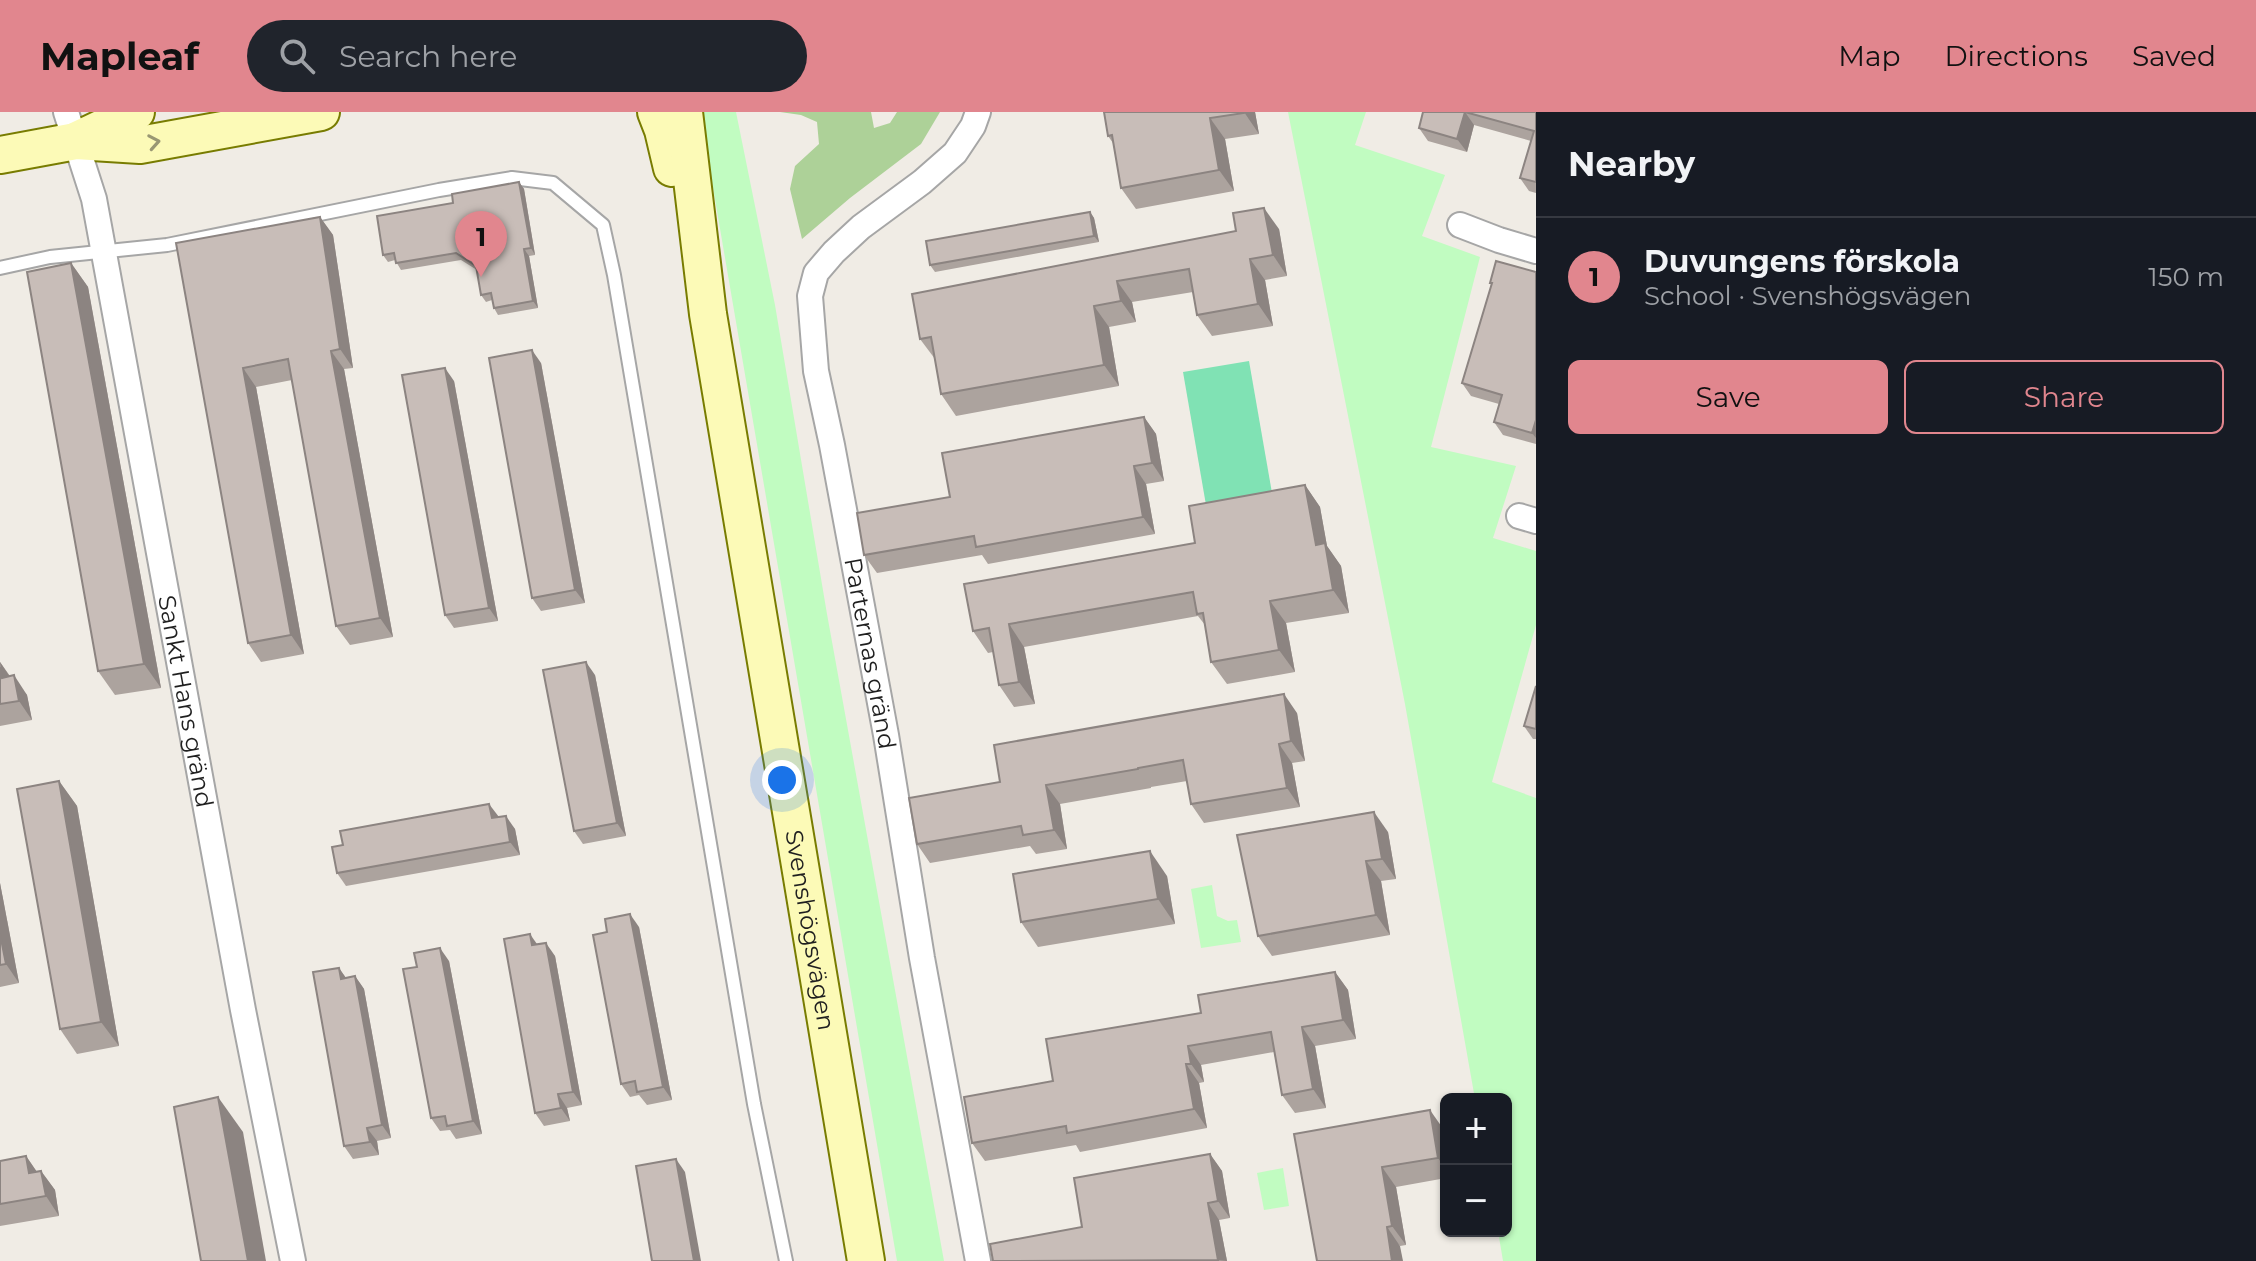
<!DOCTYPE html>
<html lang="en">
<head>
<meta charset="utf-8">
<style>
  body { margin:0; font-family:Montserrat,sans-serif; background:#20242c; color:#f1f3f6 }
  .controls { position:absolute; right:24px; bottom:24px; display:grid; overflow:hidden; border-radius:12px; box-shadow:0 2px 6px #0004 }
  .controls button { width:72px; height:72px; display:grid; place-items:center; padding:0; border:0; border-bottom:2px solid #363941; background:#171b24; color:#f1f3f6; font:40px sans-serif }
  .you { position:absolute; left:782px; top:668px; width:28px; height:28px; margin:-20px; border:6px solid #fff; border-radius:50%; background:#1a73e8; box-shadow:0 0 0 12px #1a73e833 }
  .badge { display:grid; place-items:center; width:52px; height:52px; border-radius:50%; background:#e1868e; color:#111; font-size:26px; font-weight:700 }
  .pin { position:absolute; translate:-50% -66px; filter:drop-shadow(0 2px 4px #0008) }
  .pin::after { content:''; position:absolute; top:42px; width:28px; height:24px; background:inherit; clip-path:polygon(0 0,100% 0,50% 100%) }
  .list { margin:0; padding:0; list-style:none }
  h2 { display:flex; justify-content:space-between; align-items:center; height:104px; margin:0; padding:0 32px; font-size:34px }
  h2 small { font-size:26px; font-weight:400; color:#9ea1a6 }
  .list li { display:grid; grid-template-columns:52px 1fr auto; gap:24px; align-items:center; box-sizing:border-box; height:120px; padding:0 32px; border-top:2px solid #363941 }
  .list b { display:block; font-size:30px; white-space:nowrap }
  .list p { margin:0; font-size:26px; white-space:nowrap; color:#9ea1a6 }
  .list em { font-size:26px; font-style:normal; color:#9ea1a6 }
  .actions { display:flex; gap:16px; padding:24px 32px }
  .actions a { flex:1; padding:18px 0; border:2px solid #e1868e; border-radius:12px; text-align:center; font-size:28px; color:#e1868e }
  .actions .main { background:#e1868e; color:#111 }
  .icon { flex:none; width:44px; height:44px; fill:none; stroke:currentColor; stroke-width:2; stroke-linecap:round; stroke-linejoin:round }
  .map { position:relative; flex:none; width:1536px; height:1149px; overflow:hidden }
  header { display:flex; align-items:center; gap:48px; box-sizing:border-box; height:112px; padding:0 40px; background:#e1868e; color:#111 }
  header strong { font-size:38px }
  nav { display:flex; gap:44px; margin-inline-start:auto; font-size:28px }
  .search { width:560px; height:72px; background:#20242c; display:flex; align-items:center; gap:20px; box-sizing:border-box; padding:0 28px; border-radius:44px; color:#9ea1a6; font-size:30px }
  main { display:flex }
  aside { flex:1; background:#171b24 }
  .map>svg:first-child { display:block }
  .forest { fill:#add198 }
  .park { fill:#c1fcc1 }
  .pitch { fill:#80e2b4 }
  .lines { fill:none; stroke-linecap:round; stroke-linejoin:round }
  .lane-casing { stroke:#a6a6a6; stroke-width:16 }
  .street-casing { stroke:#a6a6a6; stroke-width:28 }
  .secondary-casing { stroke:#787c01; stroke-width:40 }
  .lane { stroke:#fff; stroke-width:12 }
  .street { stroke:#fff; stroke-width:24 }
  .secondary { stroke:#fcfab7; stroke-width:36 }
  .wall { fill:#aca39e }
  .shaded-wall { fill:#8c8481 }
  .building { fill:#c8bdb8; stroke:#8c8481; stroke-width:2 }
  .oneway { stroke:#999773 }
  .labels { text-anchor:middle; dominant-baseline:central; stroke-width:6; stroke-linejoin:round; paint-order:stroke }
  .street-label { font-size:24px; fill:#1f1f1f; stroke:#fff }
</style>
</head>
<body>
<header>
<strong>Mapleaf</strong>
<div class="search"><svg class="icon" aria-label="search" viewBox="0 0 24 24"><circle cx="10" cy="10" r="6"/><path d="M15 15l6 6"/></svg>Search here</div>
<nav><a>Map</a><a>Directions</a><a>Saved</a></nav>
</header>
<main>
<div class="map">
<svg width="1536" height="1149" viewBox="0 0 1536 1149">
  <rect width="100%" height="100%" fill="#f0ece5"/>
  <path class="forest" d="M780 0H871L874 16 890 11 897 0H940L921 32 850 86 802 127 790 77 795 54 819 32 817 10 801 3Z"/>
  <g class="park">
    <path d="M700 0H736L775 193 827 502 944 1149H897Z"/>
    <path d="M1288 0H1366L1355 33 1445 63 1422 124 1480 145 1431 335 1516 354 1493 426 1536 439V513L1492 670 1536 686V1149H1503L1498 1119H1506V987H1475L1405 592Z"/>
    <path d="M1212 773 1217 804 1228 809 1237 808 1241 830 1201 836 1191 777Z"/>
    <path d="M1283 1056 1289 1094 1264 1098 1257 1061Z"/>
  </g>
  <path class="pitch" d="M1249 249 1272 381 1206 393 1183 260Z"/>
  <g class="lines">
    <defs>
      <path id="lane" d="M0 156 50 145 167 133 439 78 512 66 553 71 603 113 614 163 754 992 786 1149"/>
      <g id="street">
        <path id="s1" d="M66 0 94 87 243 898 293 1149"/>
        <path id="s2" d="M978 0 973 14 955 41 922 70 861 115 834 140 816 161 810 184 816 259 832 333 886 623 922 846 978 1149"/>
        <path d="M1460 113 1499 128 1536 139"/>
        <path d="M1519 404 1536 409"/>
      </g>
      <g id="secondary">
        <path d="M656 0 663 18 672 56"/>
        <path id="s3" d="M684 0 708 202 866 1149"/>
        <path d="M77 28 136 0"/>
        <path d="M0 43 76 29 140 33 321 0"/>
      </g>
    </defs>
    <use href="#lane" class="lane-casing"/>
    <use href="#street" class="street-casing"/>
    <use href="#secondary" class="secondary-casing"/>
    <use href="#lane" class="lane"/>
    <use href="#street" class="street"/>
    <use href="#secondary" class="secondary"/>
  </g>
  <g class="wall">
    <path d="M1104 0H1255L1259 22 1225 27 1234 79 1136 97 1121 76 1113 31 1108 24Z"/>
    <path d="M1423 0H1536V81L1529 79 1520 66 1531 29 1474 13 1467 40 1428 29 1419 16Z"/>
    <path d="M519 70 524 77 535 143 529 144 538 196 498 203 494 196 492 188 486 190 481 183 477 158 461 148 401 158 395 148 388 150 383 143 453 91Z"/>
    <path d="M1090 100 1094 106 1099 130 935 160 930 153Z"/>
    <path d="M320 105 333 123 353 256 344 257 393 525 350 533 336 514 292 268 256 275 304 542 261 550 248 531 176 131Z"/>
    <path d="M1279 117 1287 164 1265 168 1273 214 1212 224 1197 203 1193 180 1132 190 1136 210 1109 215 1119 274 956 304 941 282 935 247 920 227Z"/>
    <path d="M71 151 88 175 161 576 115 583 98 559Z"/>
    <path d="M1536 160V332L1503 323 1494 310 1499 292 1471 284 1462 271 1492 173 1490 171Z"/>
    <path d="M541 251 585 491 541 499 532 486Z"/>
    <path d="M454 269 498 509 454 516 445 503Z"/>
    <path d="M1144 305 1156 322 1164 369 1146 372 1155 422 988 452 982 443 877 461 864 443 950 385Z"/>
    <path d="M1305 373 1320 395 1327 434 1341 454 1349 501 1286 511 1295 560 1227 572 1211 550 1205 513 1198 504 1024 535 1035 592 1014 595 999 573 993 540 988 541 973 519 1195 431Z"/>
    <path d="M0 550 10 564 27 583 32 608 0 614Z"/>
    <path d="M595 563 626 724 583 732 574 719Z"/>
    <path d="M1536 574V627H1533L1524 614Z"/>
    <path d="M1297 601 1305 649 1292 651 1300 695 1204 711 1191 692 1187 669 1151 675V676L1060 692 1067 737 1036 742 1030 734 930 751 917 732 1000 670Z"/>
    <path d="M59 669 77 694 119 934 77 942 60 917Z"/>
    <path d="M499 705 515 717 520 743 346 774 337 761Z"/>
    <path d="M1388 720 1396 767 1381 769 1390 823 1272 844 1258 824Z"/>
    <path d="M1167 764 1175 812 1038 835 1021 810Z"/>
    <path d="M0 771 19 871 0 875Z"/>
    <path d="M639 815 672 988 647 993 639 983 630 985 621 972Z"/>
    <path d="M537 832 555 844 582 993 567 996 570 1009 544 1014 535 1001Z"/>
    <path d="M449 849 482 1022 456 1027 450 1018 440 1019 431 1006Z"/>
    <path d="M339 856 346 866 355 864 364 877 391 1026 377 1029 379 1043 353 1047 344 1034Z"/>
    <path d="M1335 860 1348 878 1356 927 1315 934 1326 996 1295 1001 1282 983 1274 940 1201 953 1204 970 1199 971 1207 1016 1080 1040 1076 1033 985 1049 972 1031 1053 969 1201 901Z"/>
    <path d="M1444 1018 1446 1031V1066L1396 1075 1406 1133 1400 1134 1294 1022Z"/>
    <path d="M1210 1042 1222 1059 1230 1106 1219 1108 1227 1149H993L1082 1115Z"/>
    <path d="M26 1044 37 1060 41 1059 55 1078 59 1104 0 1114V1049Z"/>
  </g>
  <g class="shaded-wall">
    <path d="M1244 0H1255L1259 22Z"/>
    <path d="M1465 0 1474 13 1467 40 1457 27Z"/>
    <path d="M1210 6 1225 27 1234 79 1219 58Z"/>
    <path d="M519 70 524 77 535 143 531 136Z"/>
    <path d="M1264 96 1279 117 1287 164 1273 143Z"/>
    <path d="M1090 100 1094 106 1099 130 1094 124Z"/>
    <path d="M320 105 333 123 353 256 340 237Z"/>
    <path d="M524 137 529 144 538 196 533 189Z"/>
    <path d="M1250 147 1265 168 1273 214 1258 192Z"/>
    <path d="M71 151 88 175 161 576 144 552Z"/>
    <path d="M1117 169 1132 190 1136 210 1121 189Z"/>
    <path d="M1094 194 1109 215 1119 274 1104 253Z"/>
    <path d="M532 238 541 251 585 491 575 478Z"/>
    <path d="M331 239 344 257 393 525 380 506Z"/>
    <path d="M243 256 256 275 304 542 291 523Z"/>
    <path d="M445 256 454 269 498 509 489 496Z"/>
    <path d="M1144 305 1156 322 1164 369 1152 351Z"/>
    <path d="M1536 308V326L1532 321Z"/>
    <path d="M1134 354 1146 372 1155 422 1143 405Z"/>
    <path d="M1305 373 1320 395 1327 434 1341 454 1349 501 1333 478 1316 433Z"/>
    <path d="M1270 489 1286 511 1295 560 1279 538Z"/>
    <path d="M1009 512 1024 535 1035 592 1019 570Z"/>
    <path d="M0 550 12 568 2 566Z"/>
    <path d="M586 550 595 563 626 724 617 711Z"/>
    <path d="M14 563 27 583 32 608 19 589Z"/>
    <path d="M1284 582 1297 601 1305 649 1291 629Z"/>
    <path d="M1279 632 1292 651 1300 695 1287 676Z"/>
    <path d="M59 669 77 694 119 934 101 910Z"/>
    <path d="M1046 673 1060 692 1067 737 1054 718Z"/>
    <path d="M489 692 499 705 492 706Z"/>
    <path d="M1374 700 1388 720 1396 767 1382 747Z"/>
    <path d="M506 704 515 717 520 743 510 730Z"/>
    <path d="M1150 739 1167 764 1175 812 1158 787Z"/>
    <path d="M1366 749 1381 769 1390 823 1376 803Z"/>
    <path d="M0 771 19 871 6 852 0 822Z"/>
    <path d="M630 802 639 815 672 988 663 975Z"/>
    <path d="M530 822 539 835 532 833Z"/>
    <path d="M546 831 555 844 582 993 573 980Z"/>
    <path d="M440 836 449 849 482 1022 473 1009Z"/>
    <path d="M339 856 348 869 341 867Z"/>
    <path d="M1335 860 1348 878 1356 927 1343 908Z"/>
    <path d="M355 864 364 877 391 1026 382 1013Z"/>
    <path d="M1302 915 1315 934 1326 996 1313 977Z"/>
    <path d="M1188 934 1201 953 1204 970 1191 952Z"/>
    <path d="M1186 952 1199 971 1207 1016 1194 997Z"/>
    <path d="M558 982 567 996 570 1009 561 996Z"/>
    <path d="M218 985 243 1020 266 1149H248Z"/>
    <path d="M1430 998 1444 1018 1446 1031V1057L1438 1046Z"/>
    <path d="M367 1016 377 1029 379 1043 370 1030Z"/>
    <path d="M1210 1042 1222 1059 1230 1106 1218 1089Z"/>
    <path d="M26 1044 39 1063 29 1061Z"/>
    <path d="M676 1047 685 1060 701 1149H694Z"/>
    <path d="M1382 1055 1396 1075 1406 1133 1392 1114Z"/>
    <path d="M41 1059 55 1078 59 1104 46 1084Z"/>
    <path d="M1208 1091 1219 1108 1227 1149 1218 1148Z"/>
    <path d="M1387 1115 1400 1134 1403 1149H1392Z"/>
  </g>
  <g class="building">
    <path d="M1104 0H1244V1L1210 6 1219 58 1121 76 1112 23 1108 24Z"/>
    <path d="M1423 0H1465L1457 27 1419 16Z"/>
    <path d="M1465 0H1536V70L1520 66 1534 19Z"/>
    <path d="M519 70 531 136 524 137 533 189 494 196 491 181 481 183 476 154 456 141 396 151 394 141 383 143 377 104 453 91 452 82Z"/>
    <path d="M1264 96 1273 143 1250 147 1258 192 1197 203 1189 157 1117 169 1121 189 1094 194 1104 253 941 282 931 225 920 227 912 182 1236 119 1233 101Z"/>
    <path d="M1090 100 1094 124 930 153 926 129Z"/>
    <path d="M320 105 340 237 331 239 380 506 336 514 288 247 243 256 291 523 248 531 176 131Z"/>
    <path d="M1496 149 1536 160V308L1532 321 1494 310 1502 283 1462 271 1492 171H1490Z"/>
    <path d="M71 151 144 552 98 559 27 160Z"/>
    <path d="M532 238 575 478 532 486 489 246Z"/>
    <path d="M445 256 489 496 445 503 402 263Z"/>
    <path d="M1144 305 1152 351 1134 354 1143 405 976 435 974 424 864 443 857 401 950 385 942 341Z"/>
    <path d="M1305 373 1316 433 1325 431 1333 478 1270 489 1279 538 1211 550 1203 501 1197 502 1193 480 1009 512 1019 570 999 573 989 516 973 519 964 472 1195 431 1189 394Z"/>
    <path d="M586 550 617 711 574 719 543 558Z"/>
    <path d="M0 555 2 566 14 563 19 589 0 592Z"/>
    <path d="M1536 574V617L1524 614Z"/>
    <path d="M1284 582 1291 629 1279 632 1287 676 1191 692 1183 648 1138 656V657L1046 673 1054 718 1023 723 1021 714 917 732 909 686 1000 670 994 633Z"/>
    <path d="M59 669 101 910 60 917 17 677Z"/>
    <path d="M489 692 492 706 506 704 510 730 337 761 332 735 343 733 340 719Z"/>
    <path d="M1374 700 1382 747 1366 749 1376 803 1258 824 1237 723Z"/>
    <path d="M1150 739 1158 787 1021 810 1013 762Z"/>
    <path d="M630 802 663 975 637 980 635 969 621 972 593 823 607 820 605 807Z"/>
    <path d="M0 822 6 852 0 853Z"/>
    <path d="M530 822 532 833 546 831 573 980 558 982 561 996 535 1001 504 827Z"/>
    <path d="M440 836 473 1009 447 1014 445 1004 431 1006 403 857 417 855 414 841Z"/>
    <path d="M339 856 341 867 355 864 382 1013 367 1016 370 1030 344 1034 313 860Z"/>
    <path d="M1335 860 1343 908 1302 915 1313 977 1282 983 1271 920 1188 934 1191 952H1186L1194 997 1067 1021 1066 1014 972 1031 964 985 1053 969 1046 927 1201 901 1198 883Z"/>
    <path d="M218 985 248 1149H201L174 995Z"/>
    <path d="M1430 998 1438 1046 1382 1055 1392 1114 1387 1115 1392 1149H1317L1294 1022Z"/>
    <path d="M1210 1042 1218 1089 1208 1091 1218 1148 993 1149 990 1132 1082 1115 1074 1066Z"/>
    <path d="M26 1044 29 1061 41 1059 46 1084 0 1092V1049Z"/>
    <path d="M676 1047 694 1149H652L636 1054Z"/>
  </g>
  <defs><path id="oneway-chevron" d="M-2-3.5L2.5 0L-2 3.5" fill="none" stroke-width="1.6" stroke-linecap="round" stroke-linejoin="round" transform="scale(2)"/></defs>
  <use class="oneway" href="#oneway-chevron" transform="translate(154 30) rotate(-10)"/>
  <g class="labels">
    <g class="street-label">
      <text stroke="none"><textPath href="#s2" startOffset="618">Parternas gränd</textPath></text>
      <text stroke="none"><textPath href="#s1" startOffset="602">Sankt Hans gränd</textPath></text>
      <text stroke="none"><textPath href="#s3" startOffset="828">Svenshögsvägen</textPath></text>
    </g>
  </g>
</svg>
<div class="controls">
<button>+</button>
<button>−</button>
</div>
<div class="you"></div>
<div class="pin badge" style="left:481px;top:165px">1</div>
</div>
<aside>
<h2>Nearby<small></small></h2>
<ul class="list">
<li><span class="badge">1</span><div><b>Duvungens förskola</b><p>School · Svenshögsvägen</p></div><em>150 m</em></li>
</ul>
<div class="actions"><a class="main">Save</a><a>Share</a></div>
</aside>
</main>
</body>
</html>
